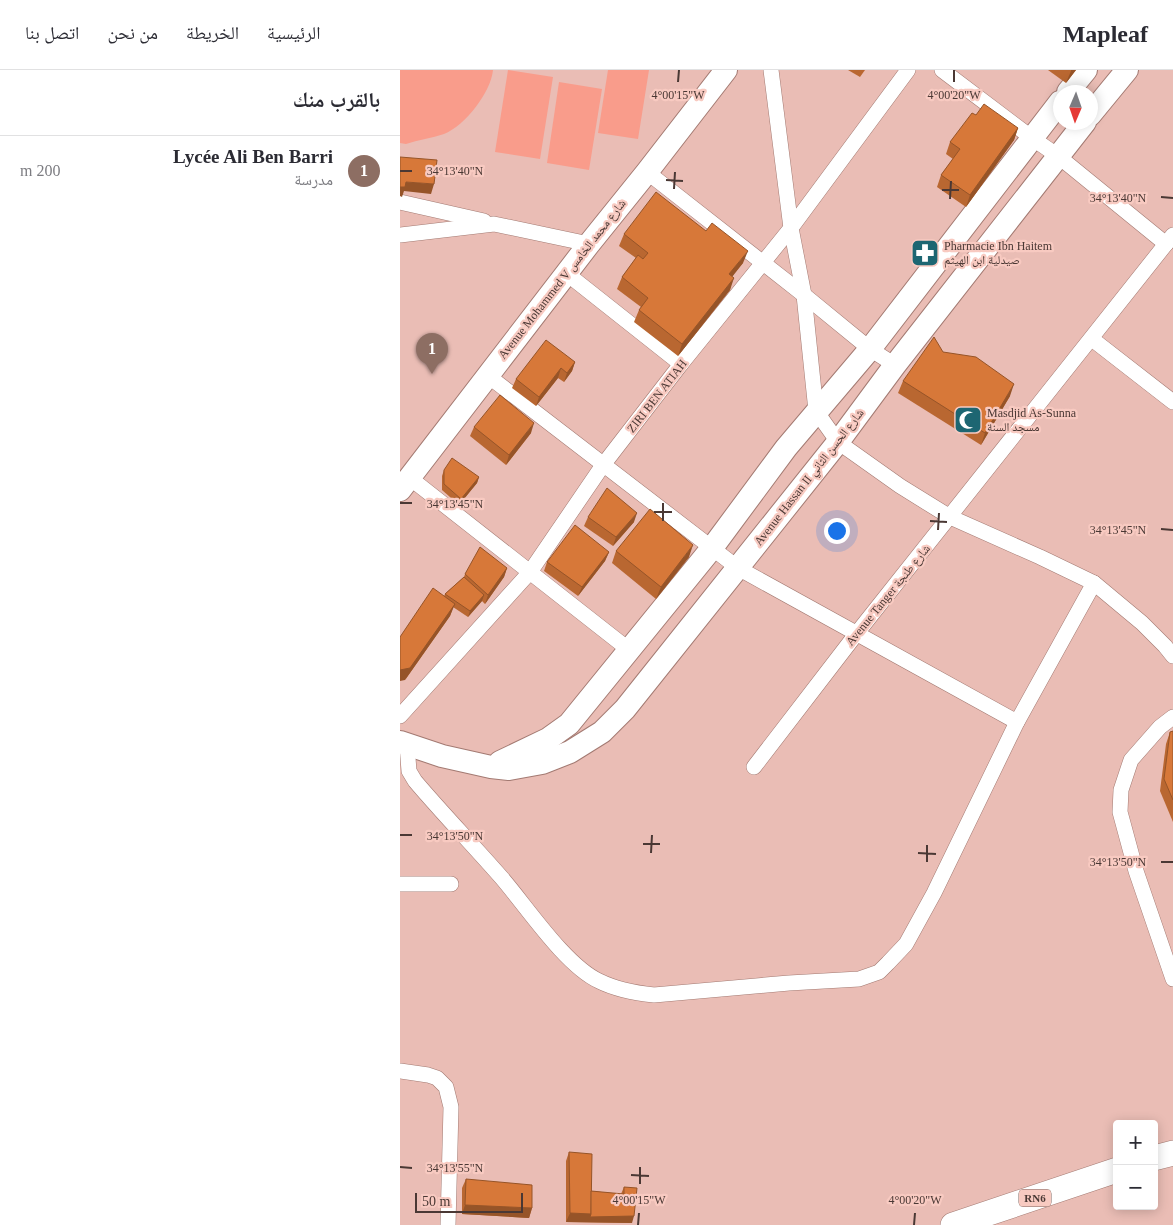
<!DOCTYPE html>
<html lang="ar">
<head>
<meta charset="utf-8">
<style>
  body { margin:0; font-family:"Times New Roman","Noto Naskh Arabic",serif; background:#f2f2f3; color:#2b2b33; direction:rtl }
  .controls { position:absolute; right:15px; bottom:15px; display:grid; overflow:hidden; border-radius:5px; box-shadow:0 2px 12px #0003 }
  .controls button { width:45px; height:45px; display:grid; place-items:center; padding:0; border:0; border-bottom:1px solid #e1e1e2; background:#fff; color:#2b2b33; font:25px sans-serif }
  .compass { position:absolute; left:653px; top:15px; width:45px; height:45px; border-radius:50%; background:#fff; box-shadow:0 2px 12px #0003; rotate:182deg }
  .scale { position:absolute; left:15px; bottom:12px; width:108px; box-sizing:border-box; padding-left:5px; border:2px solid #4a3834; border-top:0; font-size:14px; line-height:18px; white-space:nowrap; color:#4a3834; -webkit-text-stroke:4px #f8cac1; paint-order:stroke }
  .you { position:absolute; left:436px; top:460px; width:18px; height:18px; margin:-12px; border:4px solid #fff; border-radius:50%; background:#1a73e8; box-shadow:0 0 0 8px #1a73e833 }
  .badge { display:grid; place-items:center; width:32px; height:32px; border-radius:50%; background:#1d6672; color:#fff; font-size:16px; font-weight:700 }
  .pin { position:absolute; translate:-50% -41px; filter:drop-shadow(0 1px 2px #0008) }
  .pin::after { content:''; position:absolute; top:26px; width:18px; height:15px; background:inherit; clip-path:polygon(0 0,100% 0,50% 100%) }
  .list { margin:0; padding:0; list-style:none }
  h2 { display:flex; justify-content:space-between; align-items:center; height:65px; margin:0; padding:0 20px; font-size:21px }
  h2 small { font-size:16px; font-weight:400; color:#7c7c81 }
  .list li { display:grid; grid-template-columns:32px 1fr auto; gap:15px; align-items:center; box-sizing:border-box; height:70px; padding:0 20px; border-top:1px solid #e1e1e2 }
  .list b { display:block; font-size:19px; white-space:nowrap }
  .list p { margin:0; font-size:16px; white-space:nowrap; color:#7c7c81 }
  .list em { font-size:16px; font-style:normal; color:#7c7c81 }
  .map { position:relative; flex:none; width:773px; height:1155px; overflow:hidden; direction:ltr }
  header { display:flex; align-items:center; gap:30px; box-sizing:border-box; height:70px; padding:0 25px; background:#fff; border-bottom:1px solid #e1e1e2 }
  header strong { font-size:24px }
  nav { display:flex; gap:28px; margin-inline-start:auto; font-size:18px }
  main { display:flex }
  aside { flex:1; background:#fff }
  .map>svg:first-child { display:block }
  .green { fill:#f99c8b }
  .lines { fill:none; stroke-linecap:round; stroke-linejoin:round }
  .street-casing { stroke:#a37a72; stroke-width:16 }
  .secondary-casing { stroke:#a37a72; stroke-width:24 }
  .primary-casing { stroke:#a37a72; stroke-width:26 }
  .street { stroke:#fff; stroke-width:15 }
  .secondary { stroke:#fff; stroke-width:22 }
  .primary { stroke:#fff; stroke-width:25 }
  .wall { fill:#b96731 }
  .shaded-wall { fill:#965428 }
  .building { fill:#d77839; stroke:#965428 }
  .ticks { fill:none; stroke:#4a3834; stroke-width:2 }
  .labels { text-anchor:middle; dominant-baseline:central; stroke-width:4.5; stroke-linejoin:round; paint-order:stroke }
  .shield { fill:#f8cac1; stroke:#7e645e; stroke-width:1 }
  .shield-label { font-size:11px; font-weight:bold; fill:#4a3834 }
  .poi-label { font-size:12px; fill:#4a3834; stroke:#f8cac1; text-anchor:start }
  .street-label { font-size:12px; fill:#4a3834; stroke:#f8cac1 }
  .ticks-label { font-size:12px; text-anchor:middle; fill:#4a3834; stroke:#f8cac1; stroke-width:4.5; stroke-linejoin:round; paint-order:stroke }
</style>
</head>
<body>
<header>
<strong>Mapleaf</strong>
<nav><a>الرئيسية</a><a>الخريطة</a><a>من نحن</a><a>اتصل بنا</a></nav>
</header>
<main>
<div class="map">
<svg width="773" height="1155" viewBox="0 0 773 1155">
  <rect width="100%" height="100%" fill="#eabdb5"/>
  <g class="green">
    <path d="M0 0H93C91 22 65 56 44 64 32 68 18 70 6 74L0 73Z"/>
    <path d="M108 0 153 7 140 89 95 82Z"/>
    <path d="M208 0H249L238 69 198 63Z"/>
    <path d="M159 12 202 19 189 100 147 93Z"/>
  </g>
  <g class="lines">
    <defs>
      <g id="street">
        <path d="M371 0 391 158 404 225 416 341 438 372 500 416 550 447 640 487 694 513 742 553 765 576 773 586"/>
        <path d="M542 0 632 68 658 86 766 174"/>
        <path d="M247 102 404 225 470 279 495 295"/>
        <path d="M0 132 84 151"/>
        <path d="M0 165 94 154 189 174"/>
        <path d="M166 203 281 294"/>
        <path d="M692 269 773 332"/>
        <path d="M87 305 338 498 617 652"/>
        <path d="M10 408 228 579"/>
        <path d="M0 646 130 502 203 395 281 294 391 158 508 0"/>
        <path d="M773 647 760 657 731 690 721 720 720 742 736 801 773 909"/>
        <path d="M7 675 9 701 15 711C43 744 73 775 101 807 127 837 165 895 199 911 217 920 235 923 254 925L389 913 459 909 479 902 488 893 506 874 534 823 617 652 694 513"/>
        <path d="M354 697 457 563 773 165"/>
        <path d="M0 814H51"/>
        <path d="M0 1001 28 1005 37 1008 46 1017 51 1037 48 1155"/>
      </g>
      <g id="secondary">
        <path d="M668 22 686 0"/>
        <path d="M690 45 727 0"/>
        <path d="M0 420 189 174 247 102 326 0"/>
        <path d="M0 672 42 686 91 697 109 699 142 693 170 682 202 662 225 639 438 372 495 295 685 52"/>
        <path d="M100 692 148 669 169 654 312 478 386 378 470 279 660 32"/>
      </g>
      <g id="primary">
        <path d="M754 1088 773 1083"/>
        <path d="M553 1155 717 1100"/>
      </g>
    </defs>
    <use href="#street" class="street-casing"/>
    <use href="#secondary" class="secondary-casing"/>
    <use href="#primary" class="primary-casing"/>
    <use href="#street" class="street"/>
    <use href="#secondary" class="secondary"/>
    <use href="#primary" class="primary"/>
  </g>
  <g class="wall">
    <path d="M448 0H465L460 7Z"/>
    <path d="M648 0H676L666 13Z"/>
    <path d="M576 45 618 58 614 70 566 137 537 117 541 105 553 89 546 84 550 72Z"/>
    <path d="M224 164 343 193 332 206 330 220 278 286 234 252 239 240 241 237 217 219 222 207 236 188 219 176Z"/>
    <path d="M543 282 610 326 581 375 498 323 503 311Z"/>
    <path d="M175 292 172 301 164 312 158 308 136 336 112 318 116 309Z"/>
    <path d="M74 357 131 363 106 395 70 366Z"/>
    <path d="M44 400 79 407 77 413 59 435 42 420V406Z"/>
    <path d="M188 447 234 452 213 476 184 456Z"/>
    <path d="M216 481 289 487 256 529 212 493Z"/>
    <path d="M209 482 205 491 178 526 144 501 147 492Z"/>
    <path d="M107 498 104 507 85 534 82 531 68 547 53 537 50 546 5 610 45 524 64 507 65 504Z"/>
    <path d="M773 661V752L760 721 766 674 770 662Z"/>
    <path d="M169 1082 191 1121 221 1124 224 1117 232 1153 166 1152V1091Z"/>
    <path d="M66 1109 132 1138 129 1148 62 1144V1118Z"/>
  </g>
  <g class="shaded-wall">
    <path d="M671 0H676L666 13 671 1Z"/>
    <path d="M618 58 614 70 566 137 570 125Z"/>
    <path d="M6 112 34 114 31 124 4 121 2 127 0 126V117Z"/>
    <path d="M348 181 343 193 325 216 329 204Z"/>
    <path d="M334 208 330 220 278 286 282 274Z"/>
    <path d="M175 292 172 301 164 312 167 303Z"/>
    <path d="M161 298 158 308 136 336 139 327Z"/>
    <path d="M614 314 610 326 581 375 585 363Z"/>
    <path d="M134 353 131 363 106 395 109 385Z"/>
    <path d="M79 407 77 413 59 435 61 429Z"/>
    <path d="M237 443 234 452 213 476 216 467Z"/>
    <path d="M293 475 289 487 256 529 261 517Z"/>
    <path d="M209 482 205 491 178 526 182 517Z"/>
    <path d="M107 498 104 507 85 534 88 525Z"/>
    <path d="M84 525 82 531 68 547 70 541Z"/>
    <path d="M55 534 50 546 5 610 0 611V600Z"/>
    <path d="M65 1135 132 1138 129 1148 62 1144Z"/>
    <path d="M170 1143 191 1144 234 1146 232 1153 166 1152Z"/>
  </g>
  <g class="building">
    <path d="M584 34 618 58 570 125 541 105 560 79 550 72 572 43 576 45Z"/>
    <path d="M0 87 37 90 34 114 6 112 5 117H0Z"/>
    <path d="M256 122 306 161 312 153 348 181 329 204 334 208 282 274 239 240 248 228 222 207 238 185 243 189 248 183 224 164Z"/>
    <path d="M534 267 543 282 576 287 614 314 585 363 503 311Z"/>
    <path d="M146 270 175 292 167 303 161 298 139 327 116 309Z"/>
    <path d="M100 325 134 353 109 385 74 357Z"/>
    <path d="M52 388 79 407 61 429 44 414V400Z"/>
    <path d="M207 418 237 443 216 467 188 447Z"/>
    <path d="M250 439 293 475 261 517 216 481Z"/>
    <path d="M175 455 209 482 182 517 147 492Z"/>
    <path d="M80 477 107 498 88 525 65 504Z"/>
    <path d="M64 507 84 525 70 541 45 524Z"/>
    <path d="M33 518 55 534 10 598 0 600V567Z"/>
    <path d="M773 661V730L764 709 770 662Z"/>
    <path d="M169 1082 192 1084 191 1144 170 1143Z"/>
    <path d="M66 1109 132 1115V1138L65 1135Z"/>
    <path d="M224 1117 237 1118 234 1146 190 1147 191 1144V1121L224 1124Z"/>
  </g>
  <path class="ticks" d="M278 12 279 0M554 12V0M0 101H12M266 110 283 111M274 119 275 102M542 120H559M761 127 773 128M550 129 551 111M0 433H12M254 442H272M263 451V433M530 451 547 452M761 459 773 460M538 460 539 443M0 765H12M243 774H260M251 783 252 765M518 783 536 784M527 792V775M761 792H773M0 1097 12 1098M231 1105 249 1106M240 1114V1097M238 1155 239 1143M514 1155 515 1143"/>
  <defs>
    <symbol id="pharmacy-square" viewBox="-11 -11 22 22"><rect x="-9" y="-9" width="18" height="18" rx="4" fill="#1d6672" stroke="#f8cac1"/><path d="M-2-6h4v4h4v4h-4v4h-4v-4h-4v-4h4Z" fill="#fff"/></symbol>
    <symbol id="mosque-square" viewBox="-11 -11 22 22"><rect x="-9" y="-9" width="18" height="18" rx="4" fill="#1d6672" stroke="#f8cac1"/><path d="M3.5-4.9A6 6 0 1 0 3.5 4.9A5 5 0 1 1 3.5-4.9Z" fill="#fff"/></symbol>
  </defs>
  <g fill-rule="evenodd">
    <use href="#pharmacy-square" x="509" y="167" width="32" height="32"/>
    <use href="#mosque-square" x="552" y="334" width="32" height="32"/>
  </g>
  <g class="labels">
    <rect class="shield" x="619" y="1119.5" width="32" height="17" rx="4"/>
    <g class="shield-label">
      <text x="635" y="1128">RN6</text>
    </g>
    <g class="poi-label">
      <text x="544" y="176">Pharmacie Ibn Haitem<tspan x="544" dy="14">صيدلية ابن الهيثم</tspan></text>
      <text x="587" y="343">Masdjid As-Sunna<tspan x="587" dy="14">مسجد السنة</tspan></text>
    </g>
    <g class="street-label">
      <text transform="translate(162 209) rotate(-52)">Avenue Mohammed V شارع محمد الخامس</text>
      <text transform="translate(257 326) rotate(-52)">ZIRI BEN ATIAH</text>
      <text transform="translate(409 407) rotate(-52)">Avenue Hassan II شارع الحسن الثاني</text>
      <text transform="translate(488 525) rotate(-51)">Avenue Tanger شارع طنجة</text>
    </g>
  </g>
  <g class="ticks-label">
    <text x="278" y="29">4°00'15"W</text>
    <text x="554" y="29">4°00'20"W</text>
    <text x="55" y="105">34°13'40"N</text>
    <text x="718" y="132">34°13'40"N</text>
    <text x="55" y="438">34°13'45"N</text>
    <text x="718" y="464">34°13'45"N</text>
    <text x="55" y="770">34°13'50"N</text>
    <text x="718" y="796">34°13'50"N</text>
    <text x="55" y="1102">34°13'55"N</text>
    <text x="239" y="1134">4°00'15"W</text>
    <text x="515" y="1134">4°00'20"W</text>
  </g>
</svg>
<div class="controls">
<button>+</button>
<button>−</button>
</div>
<svg class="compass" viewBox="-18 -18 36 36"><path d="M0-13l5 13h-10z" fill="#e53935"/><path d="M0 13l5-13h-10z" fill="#7c7c81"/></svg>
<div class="scale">50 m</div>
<div class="you"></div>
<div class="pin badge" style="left:32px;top:304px;background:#8d6e63">1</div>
</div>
<aside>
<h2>بالقرب منك<small></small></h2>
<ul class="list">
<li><span class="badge" style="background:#8d6e63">1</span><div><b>Lycée Ali Ben Barri</b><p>مدرسة</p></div><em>200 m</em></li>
</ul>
</aside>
</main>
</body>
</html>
